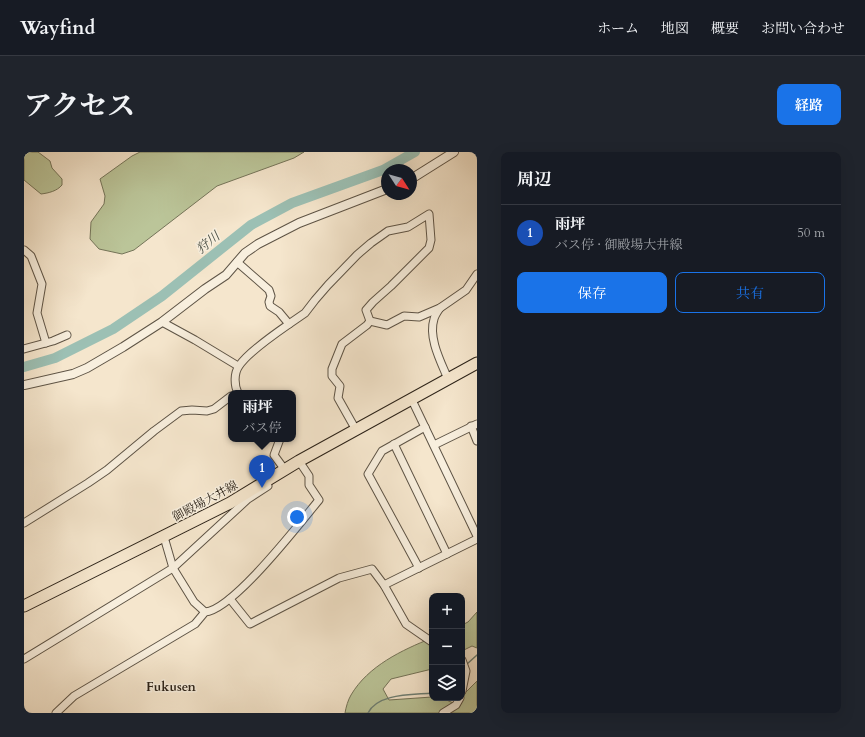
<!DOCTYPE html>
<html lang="ja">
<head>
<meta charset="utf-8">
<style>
  body { margin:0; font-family:Cardo,"Noto Serif JP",serif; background:#20242c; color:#f1f3f6 }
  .controls { position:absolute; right:12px; bottom:12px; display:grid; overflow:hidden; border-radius:8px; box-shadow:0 4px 16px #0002 }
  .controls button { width:36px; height:36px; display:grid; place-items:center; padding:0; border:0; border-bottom:1px solid #363941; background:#171b24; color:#f1f3f6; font:20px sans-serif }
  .compass { position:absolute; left:357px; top:12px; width:36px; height:36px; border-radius:50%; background:#171b24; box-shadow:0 4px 16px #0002; rotate:126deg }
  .you { position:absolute; left:273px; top:365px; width:14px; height:14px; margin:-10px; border:3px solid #fff; border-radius:50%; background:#1a73e8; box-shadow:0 0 0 6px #1a73e833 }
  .badge { display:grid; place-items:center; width:26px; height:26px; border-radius:50%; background:#1a73e8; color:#fff; font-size:13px; font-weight:700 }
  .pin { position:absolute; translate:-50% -33px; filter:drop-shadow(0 1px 2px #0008) }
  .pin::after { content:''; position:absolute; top:21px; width:14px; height:12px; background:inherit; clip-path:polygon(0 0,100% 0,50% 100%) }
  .popup { position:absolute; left:204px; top:238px; width:68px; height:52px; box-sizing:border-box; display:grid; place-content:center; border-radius:8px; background:#171b24; filter:drop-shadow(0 1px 3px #0005); font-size:13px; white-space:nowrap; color:#9ea1a6 }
  .popup b { font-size:15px; color:#f1f3f6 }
  .popup::after { content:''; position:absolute; left:50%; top:100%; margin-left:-8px; border:8px solid transparent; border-top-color:#171b24 }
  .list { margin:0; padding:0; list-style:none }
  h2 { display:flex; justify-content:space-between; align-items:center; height:52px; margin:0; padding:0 16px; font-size:17px }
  h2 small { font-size:13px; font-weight:400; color:#9ea1a6 }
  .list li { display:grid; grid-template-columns:26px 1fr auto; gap:12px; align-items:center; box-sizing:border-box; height:56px; padding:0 16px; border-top:1px solid #363941 }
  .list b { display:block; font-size:15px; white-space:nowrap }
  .list p { margin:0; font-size:13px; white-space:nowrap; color:#9ea1a6 }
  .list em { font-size:13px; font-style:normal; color:#9ea1a6 }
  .actions { display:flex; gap:8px; padding:12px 16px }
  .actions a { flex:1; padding:9px 0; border:1px solid #1a73e8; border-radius:8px; text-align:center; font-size:14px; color:#1a73e8 }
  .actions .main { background:#1a73e8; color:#fff }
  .icon { flex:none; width:22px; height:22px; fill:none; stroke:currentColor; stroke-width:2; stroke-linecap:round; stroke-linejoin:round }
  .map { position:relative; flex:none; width:453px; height:561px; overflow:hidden; border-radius:8px }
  header { display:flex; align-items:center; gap:24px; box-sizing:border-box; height:56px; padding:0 20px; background:#171b24; border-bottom:1px solid #363941 }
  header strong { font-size:19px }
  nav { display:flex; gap:22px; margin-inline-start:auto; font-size:14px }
  .intro { display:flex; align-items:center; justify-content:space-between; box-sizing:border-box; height:96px; padding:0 24px }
  h1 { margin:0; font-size:28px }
  .button { padding:10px 18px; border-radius:8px; background:#1a73e8; color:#fff; font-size:14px; font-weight:700 }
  main { display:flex; gap:24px; padding:0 24px }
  aside { flex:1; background:#171b24; border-radius:8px; box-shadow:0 4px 16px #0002 }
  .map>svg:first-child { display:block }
  .green { fill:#bbc599; stroke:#747459 }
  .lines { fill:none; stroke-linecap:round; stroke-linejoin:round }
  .stream { stroke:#6f8176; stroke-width:1.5 }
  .river { stroke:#9cc0b4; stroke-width:10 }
  .minor-casing { stroke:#5e5446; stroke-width:9 }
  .tertiary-casing { stroke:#5e5446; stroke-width:10 }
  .primary-casing { stroke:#2c2319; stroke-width:13 }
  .minor { stroke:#f8efde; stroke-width:7 }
  .tertiary { stroke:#f8efde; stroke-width:8 }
  .primary { stroke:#f5e6cd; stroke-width:11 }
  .labels { text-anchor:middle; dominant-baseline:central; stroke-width:3; stroke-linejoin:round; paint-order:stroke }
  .street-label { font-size:12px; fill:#2c2319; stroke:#f8efde }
  .water-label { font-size:13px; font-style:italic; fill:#4e5248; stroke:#f8efde }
  .neighbourhood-label { font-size:13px; font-weight:bold; fill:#2c2319; stroke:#f8efde }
</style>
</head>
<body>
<header>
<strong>Wayfind</strong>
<nav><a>ホーム</a><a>地図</a><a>概要</a><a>お問い合わせ</a></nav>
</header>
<div class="intro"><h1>アクセス</h1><a class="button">経路</a></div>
<main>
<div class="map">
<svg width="453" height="561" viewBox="0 0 453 561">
  <rect width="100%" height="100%" fill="#f5e6cd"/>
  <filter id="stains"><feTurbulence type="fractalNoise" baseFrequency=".005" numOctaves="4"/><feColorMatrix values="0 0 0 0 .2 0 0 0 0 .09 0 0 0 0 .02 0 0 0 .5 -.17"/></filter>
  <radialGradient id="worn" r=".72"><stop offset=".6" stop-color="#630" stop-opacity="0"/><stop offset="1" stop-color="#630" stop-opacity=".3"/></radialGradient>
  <g class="green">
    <path d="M0 0H14L26 9 28 16 38 27V33C33 39 25 41 17 42L0 28Z"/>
    <path d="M116 0H280L270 6 193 34 110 98 98 102 75 97 66 87 67 70 80 52 81 44 76 27 108 4Z"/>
    <path d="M453 460V496L448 494 438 499V473L444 470Z"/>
    <path d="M408 486V517L367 527 359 537 365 548 408 545V546H418L436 554 440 542 453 529V561H321C322 555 324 548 327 543 344 514 378 498 408 486Z"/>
  </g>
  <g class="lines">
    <g class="stream">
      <path d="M443 512 453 503"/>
      <path d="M344 561C354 541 389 543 408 541"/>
    </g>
    <path class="river" d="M0 215 31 206 89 177 138 144 227 73 268 51 359 18 391 0"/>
    <defs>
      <g id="minor">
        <path d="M0 98 7 104 18 132 13 161 22 191"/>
        <path d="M213 110 245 138 247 144 245 150 246 154 255 160 265 172C252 181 223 201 215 214 210 221 210 233 214 241"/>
        <path d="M416 156C414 159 411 163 410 167 404 186 417 210 424 227"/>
        <path d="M346 169 363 173 380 164 395 165 416 156 442 138 453 122"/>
        <path d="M138 170 171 188 214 214"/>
        <path d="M265 172 281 161 291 148 304 133 333 103 347 91 364 79 384 75 405 62 407 88 405 96 367 134 349 150 342 158 346 169"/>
        <path d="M0 197 29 189 43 183"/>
        <path d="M387 246 453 384"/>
        <path d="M447 274 453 289"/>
        <path d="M332 278 314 246 316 234 308 224V217L318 192 343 173 346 169"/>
        <path d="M256 287 250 303 261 318"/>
        <path d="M370 292 423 402"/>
        <path d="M410 293 453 272"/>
        <path d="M0 371 64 331 83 318 130 279 157 259 168 258 183 259 190 257 207 244"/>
        <path d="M140 385 149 416 170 450 181 460"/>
        <path d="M395 416 344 322 358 299 401 275"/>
        <path d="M360 433 453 387"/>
        <path d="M206 447 226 472 315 426 348 417 360 433 382 472 408 490"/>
        <path d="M0 507 149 416 224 347 244 334 242 329"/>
        <path d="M438 508 442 519 438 539"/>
        <path d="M32 561 50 544 171 472 181 460C209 458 275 372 295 348L285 333V324L275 309"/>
        <path d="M419 561 432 553 436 546"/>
      </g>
      <g id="tertiary">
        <path d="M387 27 430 0"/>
        <path d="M0 233 49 222 63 216 99 195 138 170 181 137 202 123 221 101 234 92 275 71 363 37"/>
      </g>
      <path id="primary" d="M0 454 206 351 275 309 453 211"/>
    </defs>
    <use href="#minor" class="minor-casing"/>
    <use href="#tertiary" class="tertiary-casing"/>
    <use href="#primary" class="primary-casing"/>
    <use href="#minor" class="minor"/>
    <use href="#tertiary" class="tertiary"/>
    <use href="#primary" class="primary"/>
  </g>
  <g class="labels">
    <g class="street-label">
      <text transform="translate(181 349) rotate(-28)">御殿場大井線</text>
    </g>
    <g class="water-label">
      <text transform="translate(184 91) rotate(-39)">狩川</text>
    </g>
    <g class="neighbourhood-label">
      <text x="147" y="535">Fukusen</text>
    </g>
  </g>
  <rect width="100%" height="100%" filter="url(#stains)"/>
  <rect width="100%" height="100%" fill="url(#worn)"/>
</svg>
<div class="controls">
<button>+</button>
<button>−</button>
<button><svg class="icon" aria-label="layers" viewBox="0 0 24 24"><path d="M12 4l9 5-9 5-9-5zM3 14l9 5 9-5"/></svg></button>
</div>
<svg class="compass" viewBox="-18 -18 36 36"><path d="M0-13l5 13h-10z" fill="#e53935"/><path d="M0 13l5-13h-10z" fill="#9ea1a6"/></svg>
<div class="you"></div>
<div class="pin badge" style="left:238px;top:336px;background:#1a4fb4">1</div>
<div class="popup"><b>雨坪</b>バス停</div>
</div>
<aside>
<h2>周辺<small></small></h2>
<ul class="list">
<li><span class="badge" style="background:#1a4fb4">1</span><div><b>雨坪</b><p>バス停 · 御殿場大井線</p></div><em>50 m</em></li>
</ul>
<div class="actions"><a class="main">保存</a><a>共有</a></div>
</aside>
</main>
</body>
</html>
